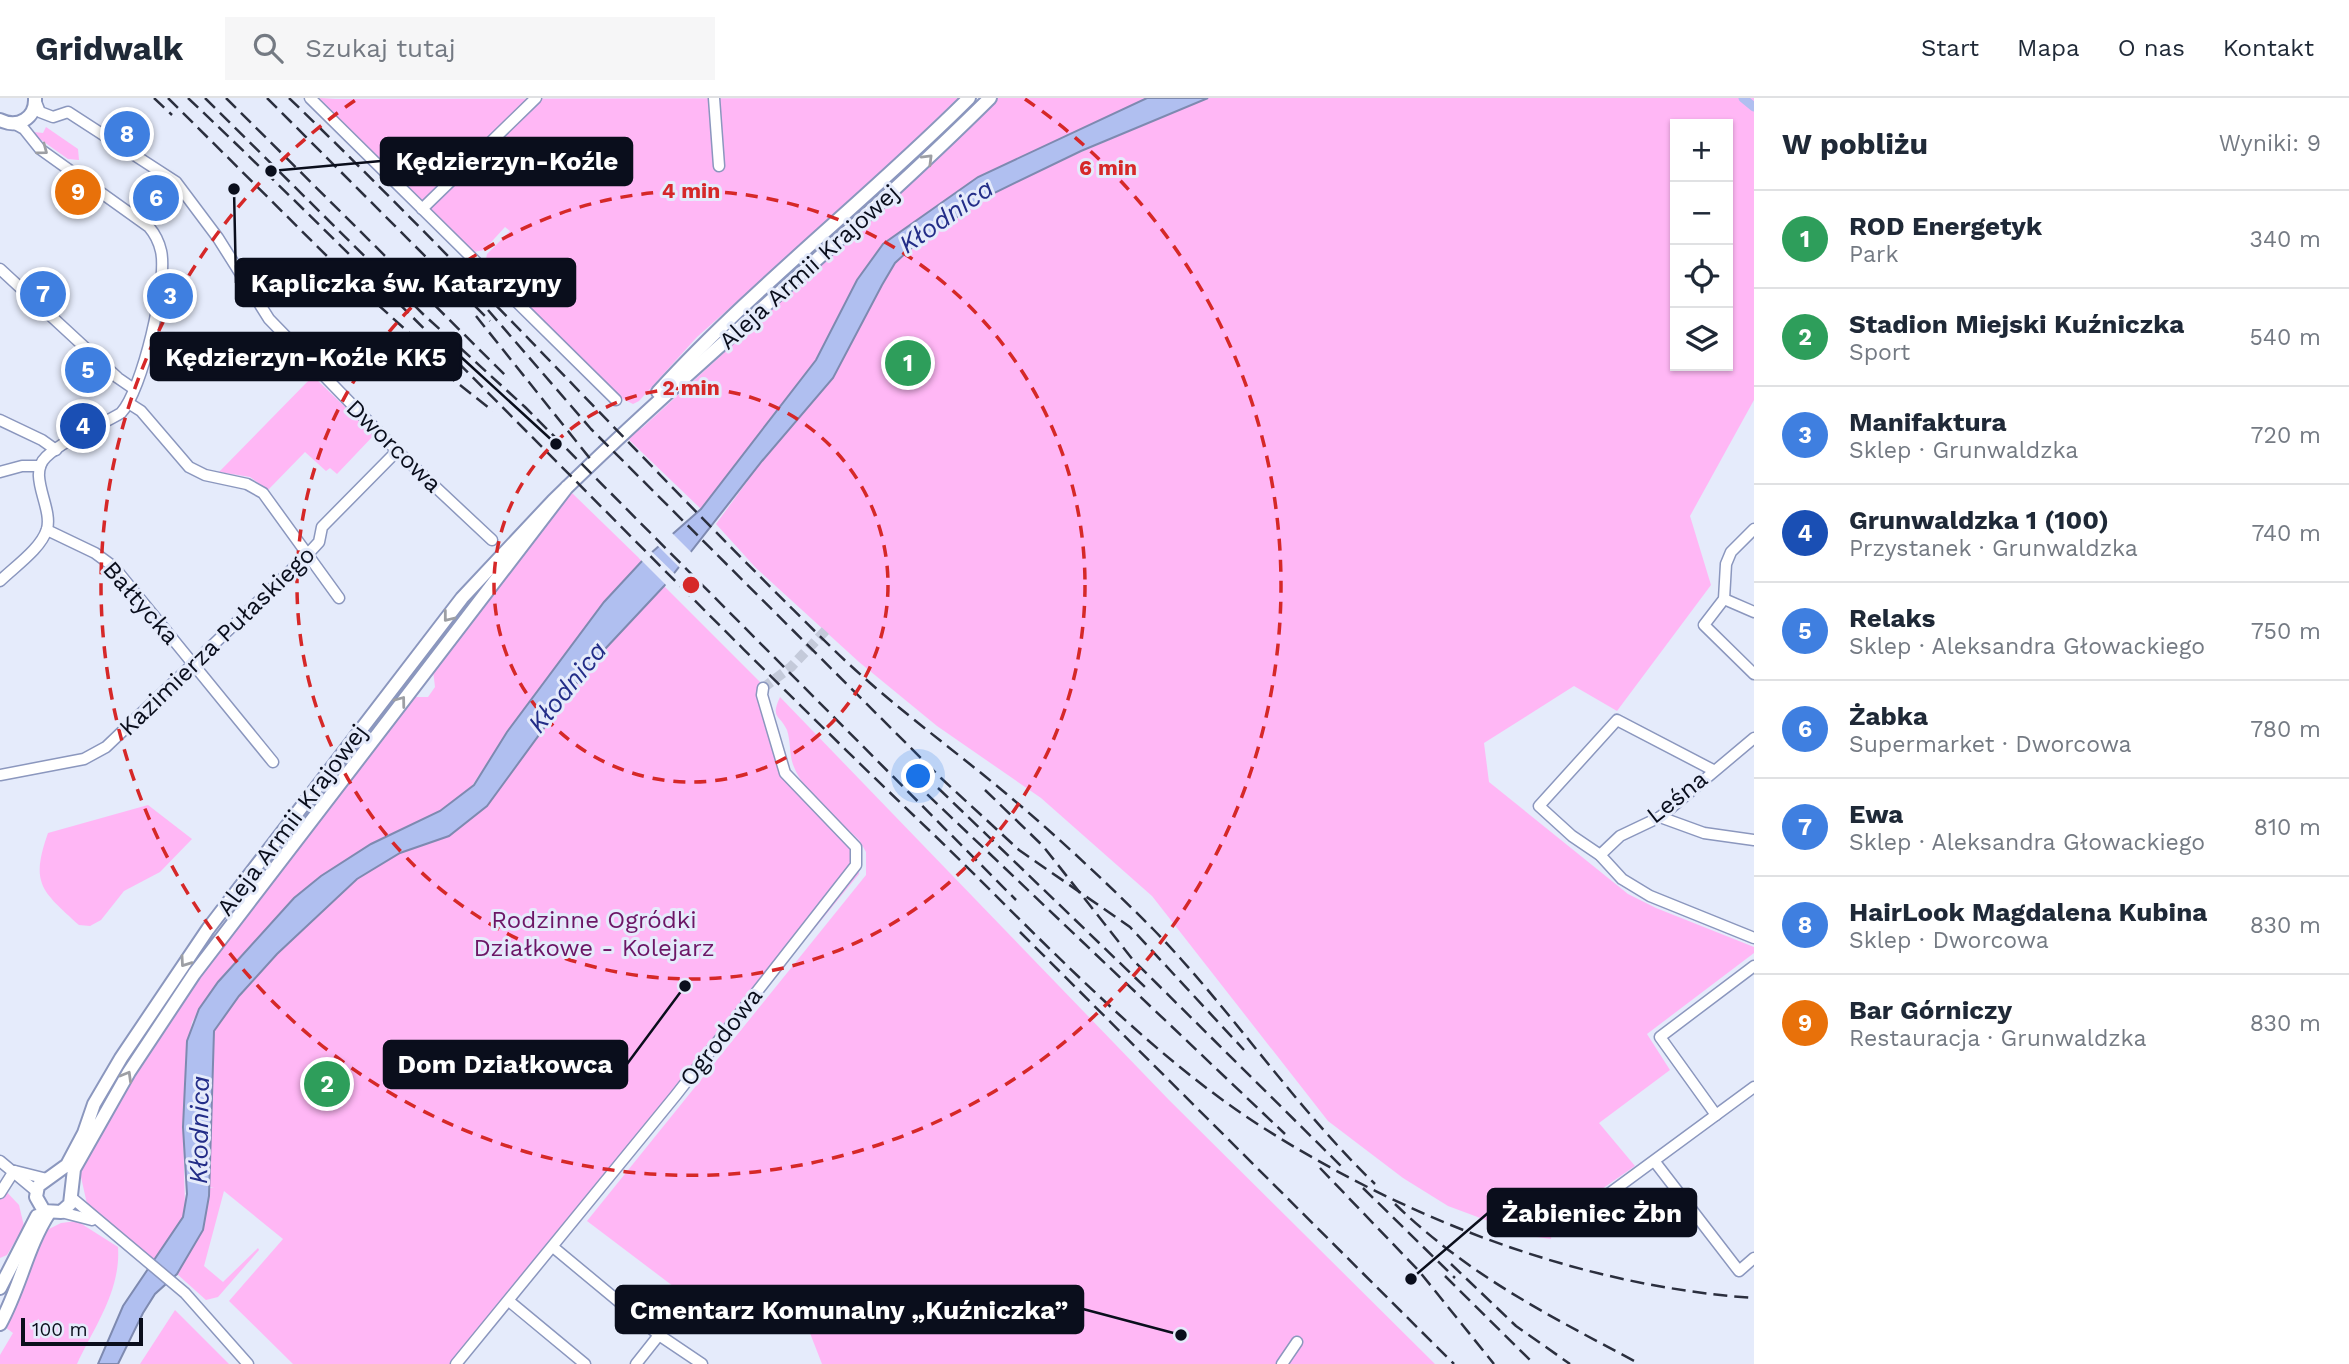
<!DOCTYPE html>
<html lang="pl">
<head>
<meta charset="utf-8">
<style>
  body { margin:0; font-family:"Work Sans",sans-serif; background:#f6f6f7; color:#1f2937 }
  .controls { position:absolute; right:21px; top:21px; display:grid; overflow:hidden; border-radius:0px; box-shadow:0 2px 5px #0004 }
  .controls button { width:63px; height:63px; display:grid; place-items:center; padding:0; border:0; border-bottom:2px solid #e0e1e3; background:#fff; color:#1f2937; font:35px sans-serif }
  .scale { position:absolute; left:21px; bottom:18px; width:122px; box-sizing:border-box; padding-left:7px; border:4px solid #0a0e1c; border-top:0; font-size:19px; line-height:24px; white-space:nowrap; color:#0a0e1c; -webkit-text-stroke:5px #e5ebfb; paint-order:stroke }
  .you { position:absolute; left:919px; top:679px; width:24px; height:24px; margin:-18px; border:5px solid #fff; border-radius:50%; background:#1a73e8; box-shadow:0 0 0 10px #1a73e833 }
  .badge { display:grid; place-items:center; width:46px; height:46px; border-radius:50%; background:#ea580c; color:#fff; font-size:23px; font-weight:700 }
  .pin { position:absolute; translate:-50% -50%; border:4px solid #fff; box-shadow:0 2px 7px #0006 }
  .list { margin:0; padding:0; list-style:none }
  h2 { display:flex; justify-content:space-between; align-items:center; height:91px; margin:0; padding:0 28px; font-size:30px }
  h2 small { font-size:23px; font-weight:400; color:#747a83 }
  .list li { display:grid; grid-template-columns:46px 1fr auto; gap:21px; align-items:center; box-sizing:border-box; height:98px; padding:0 28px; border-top:2px solid #e0e1e3 }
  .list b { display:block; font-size:26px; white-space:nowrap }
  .list p { margin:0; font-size:23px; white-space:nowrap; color:#747a83 }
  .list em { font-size:23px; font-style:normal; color:#747a83 }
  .icon { flex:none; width:38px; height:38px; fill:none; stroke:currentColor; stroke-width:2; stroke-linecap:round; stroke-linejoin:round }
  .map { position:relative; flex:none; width:1754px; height:1266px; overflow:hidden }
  header { display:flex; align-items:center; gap:42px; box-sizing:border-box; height:98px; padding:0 35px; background:#fff; border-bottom:2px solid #e0e1e3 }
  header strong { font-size:33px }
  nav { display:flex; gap:38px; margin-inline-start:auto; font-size:24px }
  .search { width:490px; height:63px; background:#f6f6f7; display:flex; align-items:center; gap:18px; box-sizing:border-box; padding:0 24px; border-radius:0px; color:#747a83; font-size:26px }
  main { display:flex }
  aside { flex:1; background:#fff }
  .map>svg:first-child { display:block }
  .green { fill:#ffb7f5; fill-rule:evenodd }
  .water { fill:#b0bff0; stroke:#7e8ab0; stroke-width:2 }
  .pier { fill:#e5ebfb }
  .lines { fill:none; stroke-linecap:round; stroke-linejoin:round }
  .canal { stroke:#b0bff0; stroke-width:9 }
  .minor-tunnel { stroke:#c4cada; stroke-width:10; stroke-dasharray:10 5; stroke-linecap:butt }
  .minor-casing { stroke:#8b97be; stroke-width:13 }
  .major-casing { stroke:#8b97be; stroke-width:16 }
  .minor { stroke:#fff; stroke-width:10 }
  .major { stroke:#fff; stroke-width:12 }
  .rail { stroke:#2b2f3e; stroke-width:2.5; stroke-dasharray:14 7; stroke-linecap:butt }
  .oneway { stroke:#9d9fa4 }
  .ring { fill:none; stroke:#d62828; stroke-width:3.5; stroke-dasharray:12 9 }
  .labels { text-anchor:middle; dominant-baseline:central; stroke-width:6; stroke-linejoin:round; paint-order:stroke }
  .street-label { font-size:24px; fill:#0a0e1c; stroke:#e5ebfb }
  .park-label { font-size:24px; fill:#6c1666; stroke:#e5ebfb }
  .water-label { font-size:26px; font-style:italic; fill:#232d88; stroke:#e5ebfb }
  .centre { fill:#d62828; stroke:#e5ebfb; stroke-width:3.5 }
  .ring-label { font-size:21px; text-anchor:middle; font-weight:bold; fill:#d62828; stroke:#e5ebfb; stroke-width:6; stroke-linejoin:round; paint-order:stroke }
  .leader { fill:none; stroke:#0a0e1c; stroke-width:2.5 }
  .callout-dot { fill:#0a0e1c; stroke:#e5ebfb; stroke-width:2.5 }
  .callout { fill:#0a0e1c; stroke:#0a0e1c; stroke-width:2.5 }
  .callout-label { font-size:26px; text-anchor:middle; font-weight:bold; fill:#fff }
</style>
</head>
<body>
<header>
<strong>Gridwalk</strong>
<div class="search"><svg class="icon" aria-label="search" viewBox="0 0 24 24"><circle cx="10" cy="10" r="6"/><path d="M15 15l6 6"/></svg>Szukaj tutaj</div>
<nav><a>Start</a><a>Mapa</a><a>O nas</a><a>Kontakt</a></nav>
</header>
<main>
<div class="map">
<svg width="1754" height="1266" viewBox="0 0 1754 1266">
  <rect width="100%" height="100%" fill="#e5ebfb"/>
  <g class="green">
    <path d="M319 0 335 1 958 0 869 86 697 239 639 303 633 306 623 301 485 166 487 156 510 133 505 129 484 152 474 154Z"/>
    <path d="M996 0H1147L978 79 883 146 857 182 816 262 701 411 626 339 642 330 875 116Z"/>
    <path d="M1207 0H1754V302L1690 418 1711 487 1617 613 1574 588 1484 645 1489 684 1628 796 1656 810 1754 849V855L1647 936 1670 972 1599 1025 1635 1068 1553 1125 1551 1141 1529 1138 1448 1108 1403 1080 1328 1023 1152 798 1041 700 937 628 859 564 756 470 716 426 789 326 885 175 909 152 969 109 1023 79ZM1675 26H1728V268H1675Z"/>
    <path d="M46 29 78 51 79 62 68 61 37 39 34 34 43 35Z"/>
    <path d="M313 278 374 337 337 376 330 370 326 373 305 354 268 392 250 379 219 374Z"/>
    <path d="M571 394 642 463 604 504 507 634 468 694 440 713 371 746 321 778 281 814 206 901 192 924 186 953 183 1029 185 1109 183 1119 154 1162 87 1106 79 1070C171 901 296 752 412 599H428L435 589 433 572Z"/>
    <path d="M664 488 769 593 765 601 784 677 860 755 859 776 459 1266H293L229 1203 283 1141 224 1093 204 1168 223 1184 258 1150 259 1152 218 1199 206 1202 177 1176 203 1132 209 1090 214 1089H209L212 953 214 933 224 916 277 856 357 781 400 755 449 738 487 708 591 566Z"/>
    <path d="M780 599 1169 1002 1435 1266H822L808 1230 702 1210 587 1123 866 777V754L859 742C838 721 805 697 794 669 789 658 791 644 787 632 780 616 770 621 780 599Z"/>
    <path d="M148 707 192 741 160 774 124 793 101 822 90 828 79 827C42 793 30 786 48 735Z"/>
    <path d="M0 1087 19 1107 24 1128 7 1157 0 1160Z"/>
    <path d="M77 1123 118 1149C121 1193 94 1229 77 1266H0V1257L13 1235 5 1229 45 1133 61 1125Z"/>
    <path d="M175 1212 229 1266H140Z"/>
  </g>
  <path class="water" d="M1147 0H1208L1081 53 988 98 909 152 895 165 882 187 833 280 762 363 664 488 591 566 487 708 449 738 400 755 357 781 277 856 239 898 214 933 209 1098 203 1132 177 1176 155 1196 143 1215 118 1266H98L123 1208 183 1119 187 1096 183 1029 187 943 199 911 218 884 294 800 321 778 371 746 440 713 474 687 507 634 604 504 642 463 701 411 816 262 857 182 883 146 978 79Z"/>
  <g class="pier">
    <path d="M670 433 694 457 682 472 656 446Z"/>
    <path d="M649 451 677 478 668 489 639 460Z"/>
  </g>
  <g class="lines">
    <path class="canal" d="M1743 0 1754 9"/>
    <path class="minor-tunnel" d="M763 590 791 569 826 532"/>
    <defs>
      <g id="minor">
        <path d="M310 0 616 302"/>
        <path d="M714 0 719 68"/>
        <path d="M36 4 40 14 53 19 68 14 176 84 218 140 269 221 397 353 492 442"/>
        <path d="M422 111 536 0"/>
        <path d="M0 171 118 280 134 291"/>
        <path d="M130 306 141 313 189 369 205 377 247 386 263 395 339 500"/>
        <path d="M0 322 42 342 56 352"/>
        <path d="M0 374 22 368H40"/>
        <path d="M1754 431 1731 454 1726 466 1724 501 1704 527 1754 576"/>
        <path d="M47 432 95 455 114 469 273 664"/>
        <path d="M0 483C14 469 41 451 47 431 53 409 27 377 46 359 66 340 98 329 121 315 142 293 168 183 161 153 159 144 155 136 149 129L40 51 24 31 15 26"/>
        <path d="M1724 501 1754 514"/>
        <path d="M1713 672 1617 622 1539 708 1572 738 1600 757 1622 781 1650 798 1754 840"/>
        <path d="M0 677 84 661 106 649 307 457 319 444 322 429 397 353"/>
        <path d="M1660 719 1704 735 1754 742"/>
        <path d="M1600 757 1620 738 1660 719 1754 640"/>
        <path d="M1716 1017 1660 939 1754 868"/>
        <path d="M0 1063 36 1093"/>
        <path d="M1655 1064 1739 1173 1754 1160"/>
        <path d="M15 1073 47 1081"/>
        <path d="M0 1095 14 1073"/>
        <path d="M72 1100 185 1195 248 1266"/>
        <path d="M61 1114 92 1122"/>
        <path d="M1561 1131 1754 989"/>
        <path d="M553 1149 659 1237 702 1266"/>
        <path d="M509 1203 585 1266"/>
        <path d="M456 1266 676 997 856 767V749L785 675 762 597 763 590"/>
        <path d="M636 1266 659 1237"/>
        <path d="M1282 1266 1297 1244"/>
      </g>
      <g id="major">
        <path d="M0 22C18 31 36 20 35 0"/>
        <path d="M658 294C754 189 868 101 969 0"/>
        <path d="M567 389 194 876 129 974 74 1071 70 1106 61 1114 44 1113 36 1099 38 1088 67 1067 84 1035 94 1006 121 960 208 831 462 500 553 403C694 264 849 140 990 0"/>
        <path d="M0 1190 37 1118"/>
        <path d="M0 1226C20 1190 27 1149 49 1115"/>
      </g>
    </defs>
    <use href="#minor" class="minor-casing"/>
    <use href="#major" class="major-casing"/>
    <use href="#minor" class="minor"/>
    <use href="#major" class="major"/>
    <g class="rail">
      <path d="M154 0 172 17"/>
      <path d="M168 0 354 185 439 262"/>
      <path d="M188 0C440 239 678 493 930 733 1033 832 1142 952 1262 1029 1408 1122 1580 1188 1754 1200"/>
      <path d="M205 0 423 216 525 309 1016 802"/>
      <path d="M226 0 505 277"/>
      <path d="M267 0 490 223"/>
      <path d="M289 0C475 179 648 370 832 550 880 597 934 637 986 679 1044 726 1099 777 1152 830 1231 911 1293 1007 1375 1086"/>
      <path d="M488 212 591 331 941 680 1019 752 1130 829 1244 952"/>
      <path d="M476 218 592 363"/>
      <path d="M427 261 493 313"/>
      <path d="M912 682 1285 1036"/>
      <path d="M938 690 1147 891"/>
      <path d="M985 692 1043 748 1133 862 1343 1070"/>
      <path d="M1020 834 1454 1266"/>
      <path d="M1320 1070 1419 1173 1494 1266"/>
      <path d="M1363 1090 1455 1180"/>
      <path d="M1395 1106C1471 1179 1548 1217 1640 1266"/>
      <path d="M1451 1166 1516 1228 1570 1266"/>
      <path d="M1445 1178 1534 1266"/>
    </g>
  </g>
  <defs><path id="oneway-chevron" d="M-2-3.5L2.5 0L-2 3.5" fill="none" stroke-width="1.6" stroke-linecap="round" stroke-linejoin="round" transform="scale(1.75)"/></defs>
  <g class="oneway">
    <use href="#oneway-chevron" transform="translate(43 52) rotate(37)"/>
    <use href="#oneway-chevron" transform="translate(928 61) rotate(-45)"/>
    <use href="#oneway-chevron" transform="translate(448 519) rotate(128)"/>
    <use href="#oneway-chevron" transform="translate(401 603) rotate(-53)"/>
    <use href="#oneway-chevron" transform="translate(185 864) rotate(125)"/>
    <use href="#oneway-chevron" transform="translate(127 978) rotate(-60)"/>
  </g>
  <g class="ring">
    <circle cx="691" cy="487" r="197"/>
    <circle cx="691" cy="487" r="394"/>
    <path d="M1025 1A590 590 0 1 1 357 1"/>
  </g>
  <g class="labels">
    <g class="street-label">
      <text transform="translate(809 169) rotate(-42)">Aleja Armii Krajowej</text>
      <text transform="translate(394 348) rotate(44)">Dworcowa</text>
      <text transform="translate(141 505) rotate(49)">Bałtycka</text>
      <text transform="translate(217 543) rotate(-44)">Kazimierza Pułaskiego</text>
      <text transform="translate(1677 699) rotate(-38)">Leśna</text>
      <text transform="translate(292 722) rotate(-53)">Aleja Armii Krajowej</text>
      <text transform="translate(721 939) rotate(-52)">Ogrodowa</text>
    </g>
    <g class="park-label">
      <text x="594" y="822">Rodzinne Ogródki<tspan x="594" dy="28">Działkowe - Kolejarz</tspan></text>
    </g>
    <g class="water-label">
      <text transform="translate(946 118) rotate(-35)">Kłodnica</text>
      <text transform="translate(567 589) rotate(-51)">Kłodnica</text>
      <text transform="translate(199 1032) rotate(-89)">Kłodnica</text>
    </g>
  </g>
  <circle cx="691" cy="487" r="10" class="centre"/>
  <g class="ring-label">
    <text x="1108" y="77">6 min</text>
    <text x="691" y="100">4 min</text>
    <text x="691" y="297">2 min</text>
  </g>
  <path class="leader" d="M271 73L381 63M234 91L236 185M556 346L461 259M685 888L627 966M1411 1181L1488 1115M1181 1237L1083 1211"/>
  <g class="callout-dot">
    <circle cx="271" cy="73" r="7"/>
    <circle cx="234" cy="91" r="7"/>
    <circle cx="556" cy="346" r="7"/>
    <circle cx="685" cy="888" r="7"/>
    <circle cx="1411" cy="1181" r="7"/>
    <circle cx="1181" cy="1237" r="7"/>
  </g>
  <g class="callout">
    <rect x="381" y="40" width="251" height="47" rx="7"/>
    <rect x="236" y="161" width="339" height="47" rx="7"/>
    <rect x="151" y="235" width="310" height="47" rx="7"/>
    <rect x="384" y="943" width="243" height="47" rx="7"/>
    <rect x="1488" y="1091" width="208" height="47" rx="7"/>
    <rect x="616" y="1188" width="467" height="47" rx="7"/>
  </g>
  <g class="callout-label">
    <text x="507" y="72">Kędzierzyn-Koźle</text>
    <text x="406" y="194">Kapliczka św. Katarzyny</text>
    <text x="306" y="268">Kędzierzyn-Koźle KK5</text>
    <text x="505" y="975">Dom Działkowca</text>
    <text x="1592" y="1124">Żabieniec Żbn</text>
    <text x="849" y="1221">Cmentarz Komunalny „Kuźniczka”</text>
  </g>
</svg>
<div class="controls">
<button>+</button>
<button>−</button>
<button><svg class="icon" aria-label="locate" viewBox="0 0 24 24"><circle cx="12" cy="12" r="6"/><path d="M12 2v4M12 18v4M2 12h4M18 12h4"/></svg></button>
<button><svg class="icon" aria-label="layers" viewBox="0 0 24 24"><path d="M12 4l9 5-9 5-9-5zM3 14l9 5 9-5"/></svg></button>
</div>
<div class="scale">100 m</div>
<div class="you"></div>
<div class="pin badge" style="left:908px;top:265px;background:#2e9e5b">1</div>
<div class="pin badge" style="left:327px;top:986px;background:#2e9e5b">2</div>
<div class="pin badge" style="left:170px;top:198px;background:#3f7fe0">3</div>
<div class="pin badge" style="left:83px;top:328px;background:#1a4fb4">4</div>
<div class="pin badge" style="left:88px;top:272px;background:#3f7fe0">5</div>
<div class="pin badge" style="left:156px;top:100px;background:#3f7fe0">6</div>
<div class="pin badge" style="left:43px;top:196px;background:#3f7fe0">7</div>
<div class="pin badge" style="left:127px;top:36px;background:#3f7fe0">8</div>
<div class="pin badge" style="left:78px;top:94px;background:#e8710a">9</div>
</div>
<aside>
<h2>W pobliżu<small>Wyniki: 9</small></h2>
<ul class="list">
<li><span class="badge" style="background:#2e9e5b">1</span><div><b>ROD Energetyk</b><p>Park</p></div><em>340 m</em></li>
<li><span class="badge" style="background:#2e9e5b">2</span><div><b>Stadion Miejski Kuźniczka</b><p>Sport</p></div><em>540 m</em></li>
<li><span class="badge" style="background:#3f7fe0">3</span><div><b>Manifaktura</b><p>Sklep · Grunwaldzka</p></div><em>720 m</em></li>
<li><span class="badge" style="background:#1a4fb4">4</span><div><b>Grunwaldzka 1 (100)</b><p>Przystanek · Grunwaldzka</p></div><em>740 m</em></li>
<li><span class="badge" style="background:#3f7fe0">5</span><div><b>Relaks</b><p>Sklep · Aleksandra Głowackiego</p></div><em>750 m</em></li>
<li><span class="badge" style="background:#3f7fe0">6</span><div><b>Żabka</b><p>Supermarket · Dworcowa</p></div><em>780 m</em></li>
<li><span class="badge" style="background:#3f7fe0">7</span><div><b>Ewa</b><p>Sklep · Aleksandra Głowackiego</p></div><em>810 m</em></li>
<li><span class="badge" style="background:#3f7fe0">8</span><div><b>HairLook Magdalena Kubina</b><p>Sklep · Dworcowa</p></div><em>830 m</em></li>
<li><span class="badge" style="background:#e8710a">9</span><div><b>Bar Górniczy</b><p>Restauracja · Grunwaldzka</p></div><em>830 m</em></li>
</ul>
</aside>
</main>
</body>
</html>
